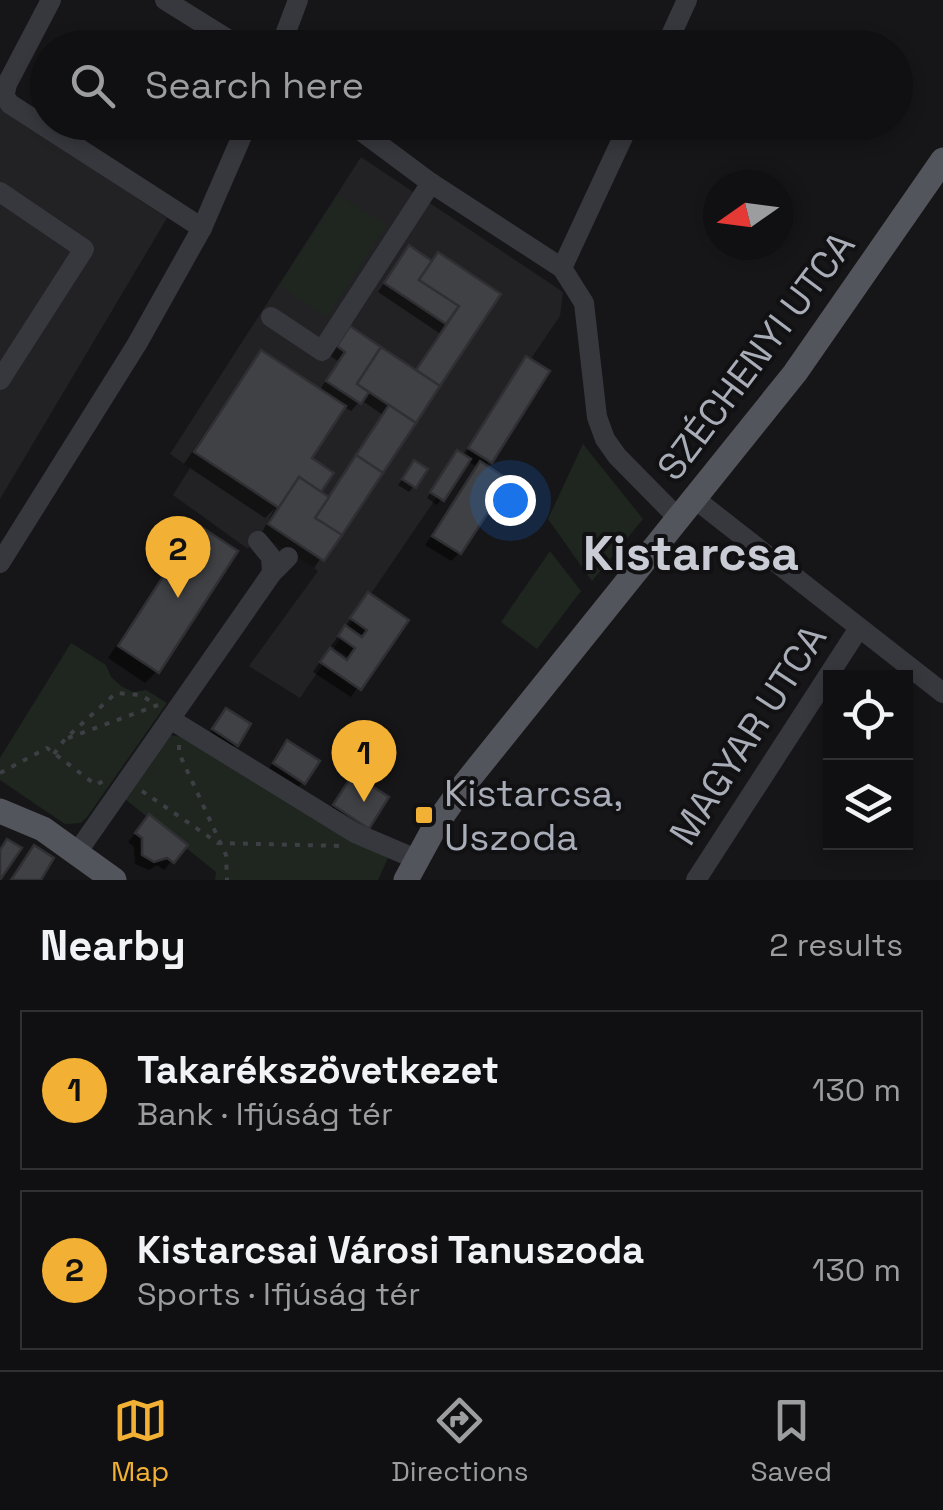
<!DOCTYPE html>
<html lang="en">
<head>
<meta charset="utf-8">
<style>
  body { margin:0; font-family:"Space Grotesk",sans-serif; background:#1e1e20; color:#f1f3f6 }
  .controls { position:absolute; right:30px; bottom:30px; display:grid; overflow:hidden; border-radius:0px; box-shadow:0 5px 15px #0003 }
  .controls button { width:90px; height:90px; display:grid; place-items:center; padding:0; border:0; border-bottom:2px solid #303032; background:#101012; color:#f1f3f6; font:50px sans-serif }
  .compass { position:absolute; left:703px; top:170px; width:90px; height:90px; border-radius:50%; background:#101012; box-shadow:0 5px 15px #0003; rotate:256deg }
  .you { position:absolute; left:510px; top:500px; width:35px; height:35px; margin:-25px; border:8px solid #fff; border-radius:50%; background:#1a73e8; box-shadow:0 0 0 15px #1a73e833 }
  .badge { display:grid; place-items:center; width:65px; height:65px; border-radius:50%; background:#f2b134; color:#111; font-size:32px; font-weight:700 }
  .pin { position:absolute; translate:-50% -82px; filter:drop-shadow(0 2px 5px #0008) }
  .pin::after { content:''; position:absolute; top:52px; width:35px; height:30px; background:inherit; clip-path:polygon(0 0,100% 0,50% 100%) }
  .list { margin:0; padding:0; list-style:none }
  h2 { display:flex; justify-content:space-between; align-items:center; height:130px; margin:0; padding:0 40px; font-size:42px }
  h2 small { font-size:32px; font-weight:400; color:#9c9d9f }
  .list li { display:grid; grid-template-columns:65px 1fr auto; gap:30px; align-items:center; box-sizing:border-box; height:160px; margin:0 20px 20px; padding:0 20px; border:2px solid #303032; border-radius:0px }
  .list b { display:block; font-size:38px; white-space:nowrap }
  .list p { margin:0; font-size:32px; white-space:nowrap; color:#9c9d9f }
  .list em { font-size:32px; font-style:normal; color:#9c9d9f }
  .icon { flex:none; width:55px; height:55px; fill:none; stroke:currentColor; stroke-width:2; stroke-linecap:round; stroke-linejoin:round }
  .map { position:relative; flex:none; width:943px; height:880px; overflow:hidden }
  .search { position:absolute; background:#101012; box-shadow:0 5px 15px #0003; left:30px; right:30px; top:30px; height:110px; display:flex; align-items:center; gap:25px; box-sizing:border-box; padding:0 35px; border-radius:55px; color:#9c9d9f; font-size:38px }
  .sheet { height:490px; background:#101012 }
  nav { display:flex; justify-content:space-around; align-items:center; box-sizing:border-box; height:140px; border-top:2px solid #303032; background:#101012; font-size:28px; color:#9c9d9f }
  nav a { display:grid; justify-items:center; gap:5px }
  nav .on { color:#f2b134 }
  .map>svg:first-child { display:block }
  .built { fill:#222225 }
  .green { fill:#1e261f }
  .shadow { fill:#0007; fill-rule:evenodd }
  .building { fill:#404145; stroke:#303034; stroke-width:2.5 }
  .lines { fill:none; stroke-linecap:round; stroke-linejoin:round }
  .path { stroke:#3d3f44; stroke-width:4; stroke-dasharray:5 8; stroke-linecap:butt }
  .minor { stroke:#37383d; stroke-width:20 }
  .major { stroke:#53555c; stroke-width:25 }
  .poi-dot { fill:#f2b134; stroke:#111113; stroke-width:4 }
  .labels { text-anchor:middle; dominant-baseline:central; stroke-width:8; stroke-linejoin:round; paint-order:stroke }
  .street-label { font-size:38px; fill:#a8adb8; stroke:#111113 }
  .poi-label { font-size:38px; fill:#a8adb8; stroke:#111113; text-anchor:start }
  .district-label { font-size:48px; font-weight:bold; fill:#c9ccd4; stroke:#111113 }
</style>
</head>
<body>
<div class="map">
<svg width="943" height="880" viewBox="0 0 943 880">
  <rect width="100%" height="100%" fill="#161618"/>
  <g class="built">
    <path d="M0 108 167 218 0 499Z"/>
    <path d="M361 157 563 292 560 316 300 698 249 666 318 571 259 532 248 549 173 495 190 468 170 454Z"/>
  </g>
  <g class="green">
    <path d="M338 195 386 225 327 317 279 286Z"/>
    <path d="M583 444 643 519 592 581 548 519Z"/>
    <path d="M550 551 581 591 537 649 501 622Z"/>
    <path d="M71 643 106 665 111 677 121 686 133 692 146 690 167 703 87 817 81 823 65 824 0 780V758Z"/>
    <path d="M169 735 194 739 388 858 378 880H215L216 872 125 799Z"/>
  </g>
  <g class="shadow">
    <path d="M401 257 431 262 497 295 314 568 261 534 275 508 265 518 184 464 250 365 262 353 319 391 338 361 330 356 342 338 414 371 439 333 378 292ZM361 400 383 415 327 499 318 491 308 459 343 406 351 411Z"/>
    <path d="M527 359 490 461 484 467 459 553 451 561 425 545 478 467 467 461 437 505 427 498 452 458 462 456Z"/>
    <path d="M414 463V486L409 492 398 485Z"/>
    <path d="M197 527 157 671 145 683 108 658 186 539Z"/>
    <path d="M368 595 405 620 351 697 313 672 321 660 345 662 348 657 331 646Z"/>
    <path d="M221 716 236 744 230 749 209 735Z"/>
    <path d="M282 748 303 782 298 787 269 769Z"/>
    <path d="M353 777 386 798 359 836 326 815Z"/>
    <path d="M141 826 185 845 164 870 157 865 149 870 135 864 134 847 128 842Z"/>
  </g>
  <g class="building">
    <path d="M409 245 432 261 419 280 459 306 446 324 384 283Z"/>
    <path d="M438 252 501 294 440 386 416 370 459 306 419 280Z"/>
    <path d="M350 326 381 347 357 384 369 392 361 404 326 381 345 352 337 346Z"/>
    <path d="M381 347 440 386 416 423 357 384Z"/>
    <path d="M261 350 346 406 312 458 334 473 321 492 299 477 279 508 194 452Z"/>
    <path d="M526 356 550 371 492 463 468 448Z"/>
    <path d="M389 405 416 423 383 473 356 455Z"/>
    <path d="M457 450 471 459 444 501 430 492Z"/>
    <path d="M356 455 383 473 342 535 315 518Z"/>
    <path d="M414 460 428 469 416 488 402 479Z"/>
    <path d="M480 461 509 480 461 554 432 536Z"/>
    <path d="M299 477 329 497 315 518 342 535 324 561 268 524Z"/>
    <path d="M197 524 238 551 159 673 118 646Z"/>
    <path d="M368 592 409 620 361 690 320 662 330 648 347 660 355 648 338 636 345 625 362 637 367 630 350 618Z"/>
    <path d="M226 708 251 724 238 746 212 729Z"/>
    <path d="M287 740 320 761 305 784 273 763Z"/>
    <path d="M353 774 389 797 369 829 333 805Z"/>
    <path d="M149 814 188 845 174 863 167 858 154 862 142 855V838L135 833Z"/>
    <path d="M7 839 22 848 0 880V850Z"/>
    <path d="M34 845 54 858 41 880H11Z"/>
  </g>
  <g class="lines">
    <g class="path">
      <path d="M68 738 158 705"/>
      <path d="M179 745V753L226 855 227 880"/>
      <path d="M54 754 65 739 116 693 140 695 156 704"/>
      <path d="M0 773 47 748 96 785 105 780"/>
      <path d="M142 791 218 843 342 846"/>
    </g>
    <g class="minor">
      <path d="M165 0 242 48"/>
      <path d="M280 48 298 0"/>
      <path d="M665 48 687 0"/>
      <path d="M0 90 10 104 202 228"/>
      <path d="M5 93 7 84 51 0"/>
      <path d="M349 122 431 183 562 268 584 303 597 417 605 439 617 456 679 519"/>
      <path d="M0 192 84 249 0 380"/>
      <path d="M562 268 630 122"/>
      <path d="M271 317 322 351 431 183"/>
      <path d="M695 499 943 693"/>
      <path d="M258 541 271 557 272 573"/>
      <path d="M0 563 137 344 202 228 248 122"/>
      <path d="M170 719 355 833 416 859"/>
      <path d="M78 851 272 573 288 557"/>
      <path d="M696 880 859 628"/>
    </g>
    <g class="major">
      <path d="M0 811 43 829 114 880"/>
      <path d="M406 880 437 823 464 785 795 373 943 160"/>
    </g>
  </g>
  <rect class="poi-dot" x="414" y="805" width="20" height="20" rx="5"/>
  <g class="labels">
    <g class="street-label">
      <text transform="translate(756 356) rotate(-53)">SZÉCHENYI UTCA</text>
      <text transform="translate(748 735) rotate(-57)">MAGYAR UTCA</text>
    </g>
    <g class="poi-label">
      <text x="444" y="793">Kistarcsa,<tspan x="444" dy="44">Uszoda</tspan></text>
    </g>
    <g class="district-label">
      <text x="691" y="553">Kistarcsa</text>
    </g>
  </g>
</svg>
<div class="controls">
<button><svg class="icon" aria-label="locate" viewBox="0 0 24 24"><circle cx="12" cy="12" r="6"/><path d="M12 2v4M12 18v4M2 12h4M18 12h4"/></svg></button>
<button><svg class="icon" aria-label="layers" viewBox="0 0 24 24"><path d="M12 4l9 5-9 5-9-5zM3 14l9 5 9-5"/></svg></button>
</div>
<svg class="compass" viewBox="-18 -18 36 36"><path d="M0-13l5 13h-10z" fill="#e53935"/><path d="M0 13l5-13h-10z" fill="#9c9d9f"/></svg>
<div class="you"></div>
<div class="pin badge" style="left:364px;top:802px">1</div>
<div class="pin badge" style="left:178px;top:598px">2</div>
<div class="search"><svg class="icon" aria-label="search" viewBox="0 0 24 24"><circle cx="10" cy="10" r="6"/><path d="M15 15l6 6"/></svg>Search here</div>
</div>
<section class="sheet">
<h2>Nearby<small>2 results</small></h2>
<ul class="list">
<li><span class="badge">1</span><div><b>Takarékszövetkezet</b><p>Bank · Ifjúság tér</p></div><em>130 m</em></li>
<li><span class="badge">2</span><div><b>Kistarcsai Városi Tanuszoda</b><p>Sports · Ifjúság tér</p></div><em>130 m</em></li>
</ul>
</section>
<nav>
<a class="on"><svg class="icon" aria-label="map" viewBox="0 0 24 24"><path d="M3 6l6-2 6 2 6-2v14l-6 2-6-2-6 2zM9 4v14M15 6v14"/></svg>Map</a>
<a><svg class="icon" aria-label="directions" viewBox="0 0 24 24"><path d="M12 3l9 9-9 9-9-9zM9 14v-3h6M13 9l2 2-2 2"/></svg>Directions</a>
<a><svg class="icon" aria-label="saved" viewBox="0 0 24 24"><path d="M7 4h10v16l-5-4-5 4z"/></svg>Saved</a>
</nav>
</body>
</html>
